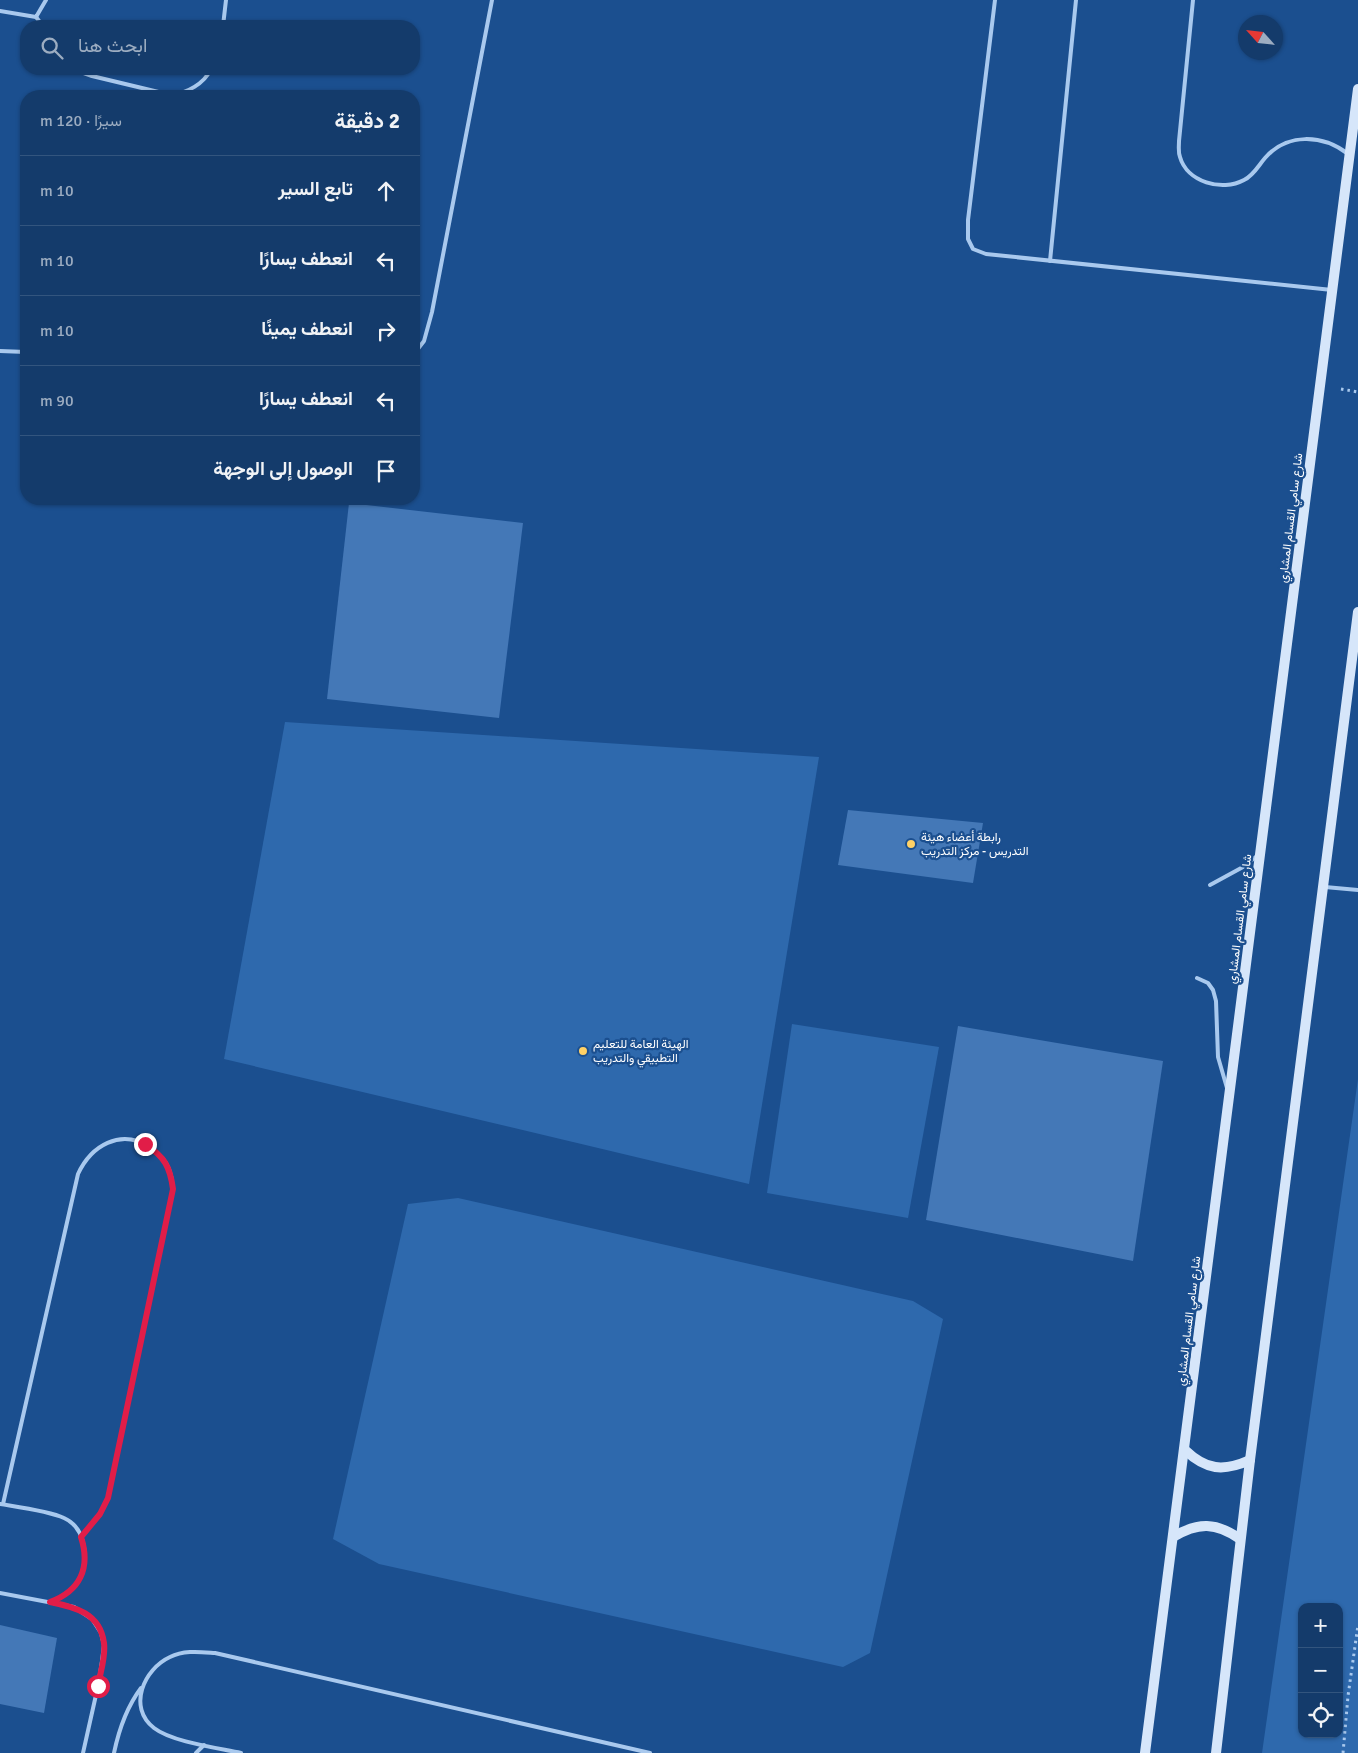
<!DOCTYPE html>
<html lang="ar">
<head>
<meta charset="utf-8">
<style>
  body { margin:0; font-family:Signika,Vazirmatn,sans-serif; background:#1d4271; color:#f1f3f6; direction:rtl }
  .controls { position:absolute; right:15px; bottom:15px; display:grid; overflow:hidden; border-radius:10px; box-shadow:0 1px 4px #0004 }
  .controls button { width:45px; height:45px; display:grid; place-items:center; padding:0; border:0; border-bottom:1px solid #33557e; background:#143b6b; color:#f1f3f6; font:25px sans-serif }
  .compass { position:absolute; left:1238px; top:15px; width:45px; height:45px; border-radius:50%; background:#143b6b; box-shadow:0 1px 4px #0004; rotate:297deg }
  .stop { position:absolute; width:15px; height:15px; margin:-11px; border:4px solid #e11d48; border-radius:50%; background:#fff }
  .stop.end { background:#e11d48; border-color:#fff; box-shadow:0 1px 5px #0008 }
  .list { margin:0; padding:0; list-style:none }
  h2 { display:flex; justify-content:space-between; align-items:center; height:65px; margin:0; padding:0 20px; font-size:21px }
  h2 small { font-size:16px; font-weight:400; color:#9dadc1 }
  .list li { display:grid; grid-template-columns:32px 1fr auto; gap:15px; align-items:center; box-sizing:border-box; height:70px; padding:0 20px; border-top:1px solid #33557e }
  .list b { display:block; font-size:19px; white-space:nowrap }
  .list em { font-size:16px; font-style:normal; color:#9dadc1 }
  .icon { flex:none; width:28px; height:28px; fill:none; stroke:currentColor; stroke-width:2; stroke-linecap:round; stroke-linejoin:round }
  .map { position:relative; flex:none; width:1358px; height:1753px; overflow:hidden; direction:ltr }
  .search { position:absolute; background:#143b6b; box-shadow:0 1px 4px #0004; left:20px; top:20px; width:400px; height:55px; display:flex; align-items:center; gap:12px; box-sizing:border-box; padding:0 18px; border-radius:20px; color:#9dadc1; font-size:19px }
  .panel { position:absolute; background:#143b6b; box-shadow:0 1px 4px #0004; left:20px; top:90px; width:400px; height:415px; border-radius:20px; direction:rtl }
  .map>svg:first-child { display:block }
  .green { fill:#2e69ad; fill-rule:evenodd }
  .building { fill:#4478b7 }
  .lines { fill:none; stroke-linecap:round; stroke-linejoin:round }
  .path { stroke:#a9c9ee; stroke-width:3; stroke-dasharray:2.5 4; stroke-linecap:butt }
  .lane { stroke:#a9c9ee; stroke-width:4 }
  .secondary { stroke:#d6e6fa; stroke-width:10 }
  .route { stroke:#e11d48; stroke-width:6 }
  .poi-dot { fill:#ffd166; stroke:#1b4f8f; stroke-width:2 }
  .labels { text-anchor:middle; dominant-baseline:central; stroke-width:4.5; stroke-linejoin:round; paint-order:stroke }
  .street-label { font-size:12px; fill:#fff; stroke:#1b4f8f }
  .poi-label { font-size:12px; fill:#fff; stroke:#1b4f8f; text-anchor:start }
</style>
</head>
<body>
<div class="map">
<svg width="1358" height="1753" viewBox="0 0 1358 1753">
  <rect width="100%" height="100%" fill="#1b4f8f"/>
  <g class="green">
    <path d="M285 722 819 757 749 1184 224 1059Z"/>
    <path d="M792 1024 939 1047 908 1218 767 1193Z"/>
    <path d="M1358 1079V1753H1262ZM1302 1607H1339V1734H1302Z"/>
    <path d="M458 1198 913 1301 943 1319 870 1653 843 1667 379 1564 333 1539 408 1204Z"/>
  </g>
  <g class="building">
    <path d="M349 503 523 523 499 718 327 699Z"/>
    <path d="M848 810 983 823 973 883 838 865Z"/>
    <path d="M958 1026 1163 1061 1133 1261 926 1220Z"/>
    <path d="M0 1625 57 1638 44 1713 0 1704Z"/>
  </g>
  <g class="lines">
    <g class="path">
      <path d="M1341 389 1358 392"/>
      <path d="M1343 1753 1348 1696 1358 1625"/>
    </g>
    <g class="lane">
      <path d="M995 0 968 220V239L973 249 986 254 1332 290"/>
      <path d="M1193 0 1179 141C1179 146 1178 152 1180 157 1187 182 1222 192 1244 180 1254 175 1258 166 1265 158 1287 133 1322 134 1348 154"/>
      <path d="M0 11 36 17 46 0"/>
      <path d="M36 17 43 26"/>
      <path d="M223 26 226 0"/>
      <path d="M77 69 81 72 92 76 171 95C187 93 204 84 211 69"/>
      <path d="M1050 261 1076 0"/>
      <path d="M0 351 26 352"/>
      <path d="M414 354 424 341 432 312 492 0"/>
      <path d="M1210 885 1243 867 1257 856"/>
      <path d="M1325 887 1358 890"/>
      <path d="M1197 978 1208 983 1213 990 1216 1001 1218 1057 1227 1088"/>
      <path d="M0 1504C18 1507 49 1511 64 1518 87 1528 90 1564 77 1583 71 1593 61 1598 50 1602"/>
      <path d="M3 1504 78 1174C91 1146 120 1128 150 1147 156 1152 162 1157 166 1163 171 1171 172 1180 173 1189L108 1498 100 1514 81 1537"/>
      <path d="M0 1593 74 1607 92 1619 101 1633 104 1645 102 1661 98 1686 83 1753"/>
      <path d="M114 1753C119 1729 126 1708 141 1688"/>
      <path d="M196 1753 204 1745"/>
      <path d="M241 1753C218 1748 172 1742 154 1728 127 1707 144 1669 170 1657 184 1650 200 1652 215 1653L650 1753"/>
    </g>
    <g class="secondary">
      <path d="M1185 1450C1206 1470 1223 1472 1250 1460"/>
      <path d="M1173 1537C1198 1522 1216 1522 1240 1539"/>
      <path d="M1145 1753 1358 89"/>
      <path d="M1216 1753 1250 1460 1358 612"/>
    </g>
  </g>
  <g class="lines">
    <path class="route" d="M98 1686C100 1673 106 1657 104 1643 100 1613 75 1607 50 1602 80 1591 91 1568 81 1537L100 1514 108 1498 173 1189C170 1167 165 1157 145 1144"/>
  </g>
  <g class="poi-dot">
    <circle cx="911" cy="844" r="5"/>
    <circle cx="583" cy="1051" r="5"/>
  </g>
  <g class="labels">
    <g class="street-label">
      <text transform="translate(1291 518) rotate(-83)">شارع سامي القسام المشاري</text>
      <text transform="translate(1240 919) rotate(-83)">شارع سامي القسام المشاري</text>
      <text transform="translate(1189 1321) rotate(-83)">شارع سامي القسام المشاري</text>
    </g>
    <g class="poi-label">
      <text x="921" y="837">رابطة أعضاء هيئة<tspan x="921" dy="14">التدريس - مركز التدريب</tspan></text>
      <text x="593" y="1044">الهيئة العامة للتعليم<tspan x="593" dy="14">التطبيقي والتدريب</tspan></text>
    </g>
  </g>
</svg>
<div class="controls">
<button>+</button>
<button>−</button>
<button><svg class="icon" aria-label="locate" viewBox="0 0 24 24"><circle cx="12" cy="12" r="6"/><path d="M12 2v4M12 18v4M2 12h4M18 12h4"/></svg></button>
</div>
<svg class="compass" viewBox="-18 -18 36 36"><path d="M0-13l5 13h-10z" fill="#e53935"/><path d="M0 13l5-13h-10z" fill="#9dadc1"/></svg>
<div class="stop" style="left:98px;top:1686px"></div>
<div class="stop end" style="left:145px;top:1144px"></div>
<div class="search"><svg class="icon" aria-label="search" viewBox="0 0 24 24"><circle cx="10" cy="10" r="6"/><path d="M15 15l6 6"/></svg>ابحث هنا</div>
<section class="panel">
<h2>2 دقيقة<small>سيرًا · 120 m</small></h2>
<ul class="list">
<li><svg class="icon" aria-label="ahead" viewBox="0 0 24 24"><path d="M12 20V5M6 11l6-6 6 6"/></svg><div><b>تابع السير</b></div><em>10 m</em></li>
<li><svg class="icon" aria-label="left" viewBox="0 0 24 24"><path d="M17 20v-9H6M10 6l-5 5 5 5"/></svg><div><b>انعطف يسارًا</b></div><em>10 m</em></li>
<li><svg class="icon" aria-label="right" viewBox="0 0 24 24"><path d="M7 20v-9h11M14 6l5 5-5 5"/></svg><div><b>انعطف يمينًا</b></div><em>10 m</em></li>
<li><svg class="icon" aria-label="left" viewBox="0 0 24 24"><path d="M17 20v-9H6M10 6l-5 5 5 5"/></svg><div><b>انعطف يسارًا</b></div><em>90 m</em></li>
<li><svg class="icon" aria-label="arrive" viewBox="0 0 24 24"><path d="M6 21V4h12l-3 4 3 4H6"/></svg><div><b>الوصول إلى الوجهة</b></div></li>
</ul>
</section>
</div>
</body>
</html>
